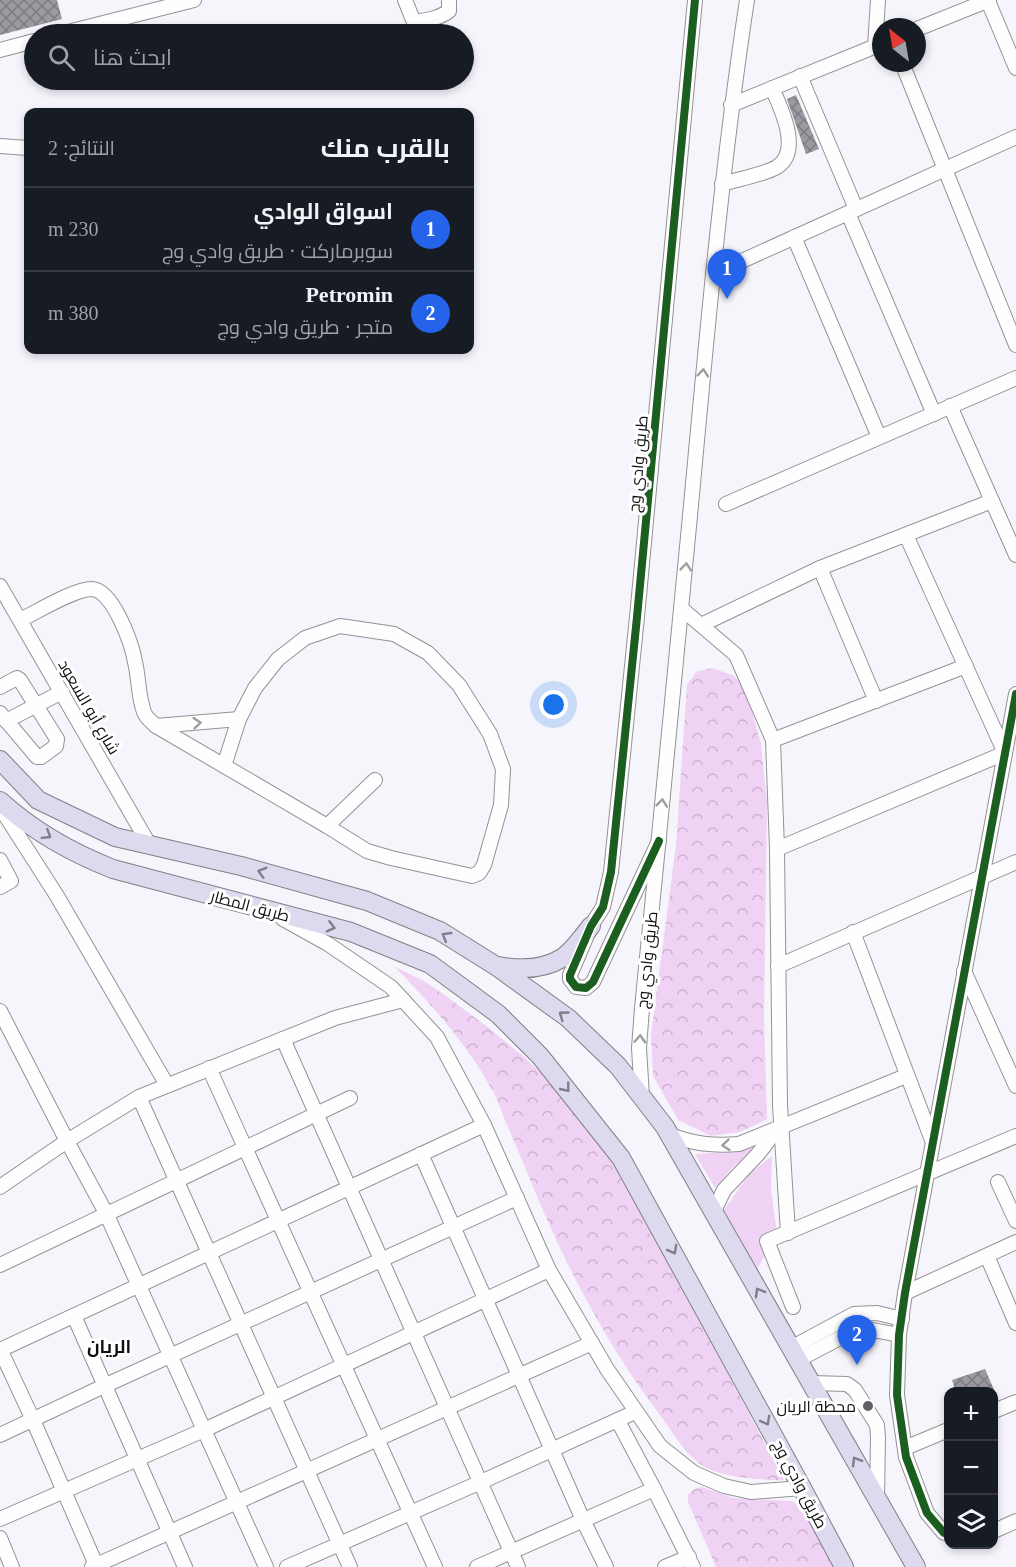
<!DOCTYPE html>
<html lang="ar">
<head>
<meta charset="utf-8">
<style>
  body { margin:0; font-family:"Times New Roman",Cairo,serif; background:#20242c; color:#f1f3f6; direction:rtl }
  .controls { position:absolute; right:18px; bottom:18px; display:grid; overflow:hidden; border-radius:12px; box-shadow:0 3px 9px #0003 }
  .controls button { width:54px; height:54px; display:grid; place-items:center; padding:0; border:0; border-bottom:2px solid #363941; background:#171b24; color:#f1f3f6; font:30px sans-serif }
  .compass { position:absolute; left:872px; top:18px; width:54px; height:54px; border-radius:50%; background:#171b24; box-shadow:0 3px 9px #0003; rotate:329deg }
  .you { position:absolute; left:554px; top:705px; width:21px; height:21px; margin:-15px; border:4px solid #fff; border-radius:50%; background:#1a73e8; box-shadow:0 0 0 9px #1a73e833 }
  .badge { display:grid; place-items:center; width:39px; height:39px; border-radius:50%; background:#2563eb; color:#fff; font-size:20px; font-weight:700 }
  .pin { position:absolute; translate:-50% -50px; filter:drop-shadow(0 2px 3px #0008) }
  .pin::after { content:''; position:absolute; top:32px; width:21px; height:18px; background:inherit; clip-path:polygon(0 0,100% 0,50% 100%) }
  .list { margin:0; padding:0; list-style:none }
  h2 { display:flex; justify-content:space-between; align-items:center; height:78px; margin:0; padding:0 24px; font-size:26px }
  h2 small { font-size:20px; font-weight:400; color:#9ea1a6 }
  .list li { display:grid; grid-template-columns:39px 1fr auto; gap:18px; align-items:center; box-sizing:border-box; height:84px; padding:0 24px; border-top:2px solid #363941 }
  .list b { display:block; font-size:22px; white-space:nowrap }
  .list p { margin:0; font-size:20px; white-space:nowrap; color:#9ea1a6 }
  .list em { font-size:20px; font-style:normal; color:#9ea1a6 }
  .icon { flex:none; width:33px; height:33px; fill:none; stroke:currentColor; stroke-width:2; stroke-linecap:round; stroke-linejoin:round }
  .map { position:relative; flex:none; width:1016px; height:1567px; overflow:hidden; direction:ltr }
  .search { position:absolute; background:#171b24; box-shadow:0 3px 9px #0003; left:24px; top:24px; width:450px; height:66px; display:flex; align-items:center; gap:15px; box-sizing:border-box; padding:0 21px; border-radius:33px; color:#9ea1a6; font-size:22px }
  .panel { position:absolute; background:#171b24; box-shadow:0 3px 9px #0003; left:24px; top:108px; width:450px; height:246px; border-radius:12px; direction:rtl }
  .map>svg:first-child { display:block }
  .grass { fill:#f0d2f4 }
  .park { fill:url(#park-crowns) }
  .building { fill:url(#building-cross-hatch) }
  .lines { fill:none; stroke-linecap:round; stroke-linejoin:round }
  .minor-casing { stroke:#939396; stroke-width:16 }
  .major-casing { stroke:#808083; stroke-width:20 }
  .minor { stroke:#fefeff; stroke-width:14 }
  .major { stroke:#ddd9ee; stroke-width:18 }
  .cycleway-casing { stroke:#fff; stroke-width:11 }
  .cycleway { stroke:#1b5e20; stroke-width:8 }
  .oneway { stroke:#9e9e9f }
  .oneway2 { stroke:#807e8a }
  .poi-dot { fill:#606062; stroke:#fff; stroke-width:2 }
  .labels { text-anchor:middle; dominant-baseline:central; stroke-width:6; stroke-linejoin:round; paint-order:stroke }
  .street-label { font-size:16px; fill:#0f0f0f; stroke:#fff }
  .poi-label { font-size:16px; fill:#0f0f0f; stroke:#fff; text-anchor:end }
  .neighbourhood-label { font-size:18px; font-weight:bold; fill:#0f0f0f; stroke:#fff }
</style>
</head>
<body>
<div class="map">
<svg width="1016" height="1567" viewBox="0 0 1016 1567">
  <defs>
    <pattern id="park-crowns" width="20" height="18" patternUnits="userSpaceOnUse" patternTransform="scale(1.5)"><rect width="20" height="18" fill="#f0d2f4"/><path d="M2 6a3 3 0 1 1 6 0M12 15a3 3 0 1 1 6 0" fill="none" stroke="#cdb3d0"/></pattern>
    <pattern id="building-cross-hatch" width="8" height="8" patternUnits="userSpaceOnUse" patternTransform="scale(1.5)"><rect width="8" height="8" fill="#9a9aa0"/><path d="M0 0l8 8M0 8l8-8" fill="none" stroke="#7c7c81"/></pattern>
  </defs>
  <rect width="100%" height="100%" fill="#f6f5fc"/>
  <g class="grass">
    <path d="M761 1146 735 1165 715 1188 695 1154 728 1152Z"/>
    <path d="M772 1156 771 1190 777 1232 757 1270 724 1210 749 1174Z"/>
  </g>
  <g class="park">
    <path d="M711 668 733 675 745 687 761 744 767 802 764 1016 767 1119 740 1132 711 1136 678 1120 653 1076 651 1035 676 845 687 685 696 672Z"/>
    <path d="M395 967 424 981 446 996 489 1028 523 1056 551 1083 606 1150 677 1277 784 1480C760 1480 720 1478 700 1464 684 1452 671 1430 660 1415 615 1356 578 1289 548 1222 534 1190 521 1157 507 1125 502 1113 498 1099 491 1088 466 1043 431 1004 395 967Z"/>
    <path d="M702 1487 733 1498 792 1501 801 1506 808 1514 834 1563V1567H716L688 1502V1494L694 1489Z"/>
  </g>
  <g class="building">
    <path d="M0 0H57L62 19 0 35Z"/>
    <path d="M796 95 819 149 806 154 787 99Z"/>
    <path d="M985 1369 995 1392H956L952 1380Z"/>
  </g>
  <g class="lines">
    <defs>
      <g id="minor">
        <path d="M405 0 413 20C422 23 441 17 449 11V0"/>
        <path d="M988 1 1016 68"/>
        <path d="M917 29 989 0"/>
        <path d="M60 34 194 0"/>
        <path d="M875 46 878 0"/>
        <path d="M0 50 34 41"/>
        <path d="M902 63 1016 345"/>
        <path d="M800 76 856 209"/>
        <path d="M731 105 881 44"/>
        <path d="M0 146 28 148"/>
        <path d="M722 184C738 179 763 175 777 167 802 151 781 108 772 88"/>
        <path d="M848 213 934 414"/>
        <path d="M794 237 879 437"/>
        <path d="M713 274 1016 137"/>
        <path d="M950 406 1016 555"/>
        <path d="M726 504 1016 378"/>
        <path d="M820 568 876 701"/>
        <path d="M0 586 150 846"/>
        <path d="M682 609 736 655 773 740 777 849 780 1105 788 1233"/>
        <path d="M20 620C37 612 74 589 92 589 113 590 132 644 135 662 139 678 138 696 144 712 146 718 152 722 156 726L327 826 375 780"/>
        <path d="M701 625 820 568 992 501"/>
        <path d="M0 687 17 678 20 680 57 739 56 746 41 757H37L0 713"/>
        <path d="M6 721 62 692"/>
        <path d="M156 726 239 719"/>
        <path d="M773 740 966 666"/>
        <path d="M224 766 239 719 255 688 278 659 305 638 340 626 394 634 428 653 459 685 490 734 503 769 501 805 484 865 479 873 472 876 391 858 367 851 327 826"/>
        <path d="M0 807 57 896 167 1085"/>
        <path d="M659 841 593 982 586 988 576 987 570 979V975L591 926 603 907 611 872 637 617 695 0"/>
        <path d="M777 849 1005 753 906 535"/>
        <path d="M0 860 11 881 0 887"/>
        <path d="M283 919 328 944 391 987 437 1037 484 1125 549 1270 607 1369 660 1446 694 1473 724 1486 751 1492 802 1488"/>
        <path d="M853 932 932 1140"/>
        <path d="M778 966 1016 862"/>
        <path d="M964 971 1016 1086"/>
        <path d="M0 1011 67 1141 139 1097 335 1018 403 1000"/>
        <path d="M283 1039 518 1567"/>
        <path d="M209 1068 435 1567"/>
        <path d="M139 1097 350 1567"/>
        <path d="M642 1097 639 1048 642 1008C658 844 675 680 690 516 706 344 721 171 747 0"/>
        <path d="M670 1135C695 1144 712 1146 739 1144L906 1076"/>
        <path d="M421 1154 583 1520 606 1567"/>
        <path d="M998 1182 1016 1221"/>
        <path d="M0 1187 67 1141 106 1213 266 1567"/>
        <path d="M713 1213 724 1190 758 1154 779 1127"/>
        <path d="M987 1256 1016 1323"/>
        <path d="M0 1265 350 1098"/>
        <path d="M905 1293 1016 1242"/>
        <path d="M793 1307 767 1241 1016 1136"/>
        <path d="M74 1316 185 1567"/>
        <path d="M791 1348 854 1314 877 1313 902 1319"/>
        <path d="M0 1349 33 1420 97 1567"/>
        <path d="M0 1350 484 1125"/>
        <path d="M798 1360 853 1331 873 1330 899 1335"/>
        <path d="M811 1383 847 1384 855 1390 877 1425 878 1437 877 1497"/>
        <path d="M994 1411 1016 1402"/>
        <path d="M0 1435 104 1386 517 1198"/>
        <path d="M905 1448 948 1430"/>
        <path d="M654 1489 693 1567"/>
        <path d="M0 1519 204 1430 549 1270"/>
        <path d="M994 1531 1016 1521"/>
        <path d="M948 1533H944L927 1513 906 1457 897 1395 899 1335 905 1293 1016 694"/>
        <path d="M0 1538 12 1567"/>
        <path d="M92 1567 592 1343"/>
        <path d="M287 1567 481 1482 635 1412"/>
        <path d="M477 1567 654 1489 618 1421"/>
        <path d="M665 1567 689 1557"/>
      </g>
      <g id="major">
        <path d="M0 760 38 800 115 837 241 866 367 901 440 931 496 966 568 1018 618 1066 665 1127 916 1567"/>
        <path d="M0 801C33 831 72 853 113 869L351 932 430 964 498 1014 540 1056 621 1158 802 1488 844 1567"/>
        <path d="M498 966C520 970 543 970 562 958 573 951 583 936 591 926"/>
      </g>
    </defs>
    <use href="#minor" class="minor-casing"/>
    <use href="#major" class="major-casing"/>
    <use href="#minor" class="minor"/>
    <use href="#major" class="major"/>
    <defs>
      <g id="cycleway">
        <path d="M659 841 593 982 586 988 576 987 570 979V975L591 926 603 907 611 872 637 617 695 0"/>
        <path d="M948 1533H944L927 1513 906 1457 897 1395 899 1335 905 1293 1016 694"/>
      </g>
    </defs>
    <use href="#cycleway" class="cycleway-casing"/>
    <use href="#cycleway" class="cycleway"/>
  </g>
  <defs><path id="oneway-chevron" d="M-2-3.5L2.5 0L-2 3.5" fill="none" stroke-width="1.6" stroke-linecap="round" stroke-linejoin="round" transform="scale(1.5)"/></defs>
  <g class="oneway">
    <use href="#oneway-chevron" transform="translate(703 373) rotate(-85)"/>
    <use href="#oneway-chevron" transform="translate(686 567) rotate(-85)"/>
    <use href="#oneway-chevron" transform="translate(197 723) rotate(-5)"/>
    <use href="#oneway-chevron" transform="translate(662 803) rotate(-84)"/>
    <use href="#oneway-chevron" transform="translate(640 1039) rotate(-87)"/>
    <use href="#oneway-chevron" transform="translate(726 1145) rotate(175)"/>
  </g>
  <g class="oneway2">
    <use href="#oneway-chevron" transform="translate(47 835) rotate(32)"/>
    <use href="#oneway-chevron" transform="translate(262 872) rotate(-164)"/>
    <use href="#oneway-chevron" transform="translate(331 927) rotate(14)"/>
    <use href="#oneway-chevron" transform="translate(446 936) rotate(-149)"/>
    <use href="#oneway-chevron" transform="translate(563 1015) rotate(-144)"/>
    <use href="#oneway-chevron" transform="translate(566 1088) rotate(51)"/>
    <use href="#oneway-chevron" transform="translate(673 1250) rotate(61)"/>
    <use href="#oneway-chevron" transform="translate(759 1292) rotate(-120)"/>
    <use href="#oneway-chevron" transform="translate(766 1421) rotate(61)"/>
    <use href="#oneway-chevron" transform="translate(856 1461) rotate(-120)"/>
  </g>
  <circle class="poi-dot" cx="868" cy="1406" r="6"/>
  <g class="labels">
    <g class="street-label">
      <text transform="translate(638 464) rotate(-85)">طريق وادي وج</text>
      <text transform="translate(89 707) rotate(60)">شارع أبو السعود</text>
      <text transform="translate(250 906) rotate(15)">طريق المطار</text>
      <text transform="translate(647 960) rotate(-84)">طريق وادي وج</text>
      <text transform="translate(800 1484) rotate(62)">طريق وادي وج</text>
    </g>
    <g class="poi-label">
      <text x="856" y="1406">محطة الريان</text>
    </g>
    <g class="neighbourhood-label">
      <text x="109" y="1347">الريان</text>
    </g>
  </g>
</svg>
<div class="controls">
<button>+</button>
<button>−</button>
<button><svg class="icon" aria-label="layers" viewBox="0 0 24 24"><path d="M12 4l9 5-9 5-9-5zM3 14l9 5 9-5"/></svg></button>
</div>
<svg class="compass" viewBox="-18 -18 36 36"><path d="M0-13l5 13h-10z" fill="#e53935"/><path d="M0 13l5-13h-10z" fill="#9ea1a6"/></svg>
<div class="you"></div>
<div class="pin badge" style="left:727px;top:299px">1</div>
<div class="pin badge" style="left:857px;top:1365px">2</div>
<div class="search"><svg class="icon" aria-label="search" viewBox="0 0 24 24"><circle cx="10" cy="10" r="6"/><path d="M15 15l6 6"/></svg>ابحث هنا</div>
<section class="panel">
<h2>بالقرب منك<small>النتائج: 2</small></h2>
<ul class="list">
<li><span class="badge">1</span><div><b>اسواق الوادي</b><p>سوبرماركت · طريق وادي وج</p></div><em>230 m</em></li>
<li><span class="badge">2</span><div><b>Petromin</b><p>متجر · طريق وادي وج</p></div><em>380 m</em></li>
</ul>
</section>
</div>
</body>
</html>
